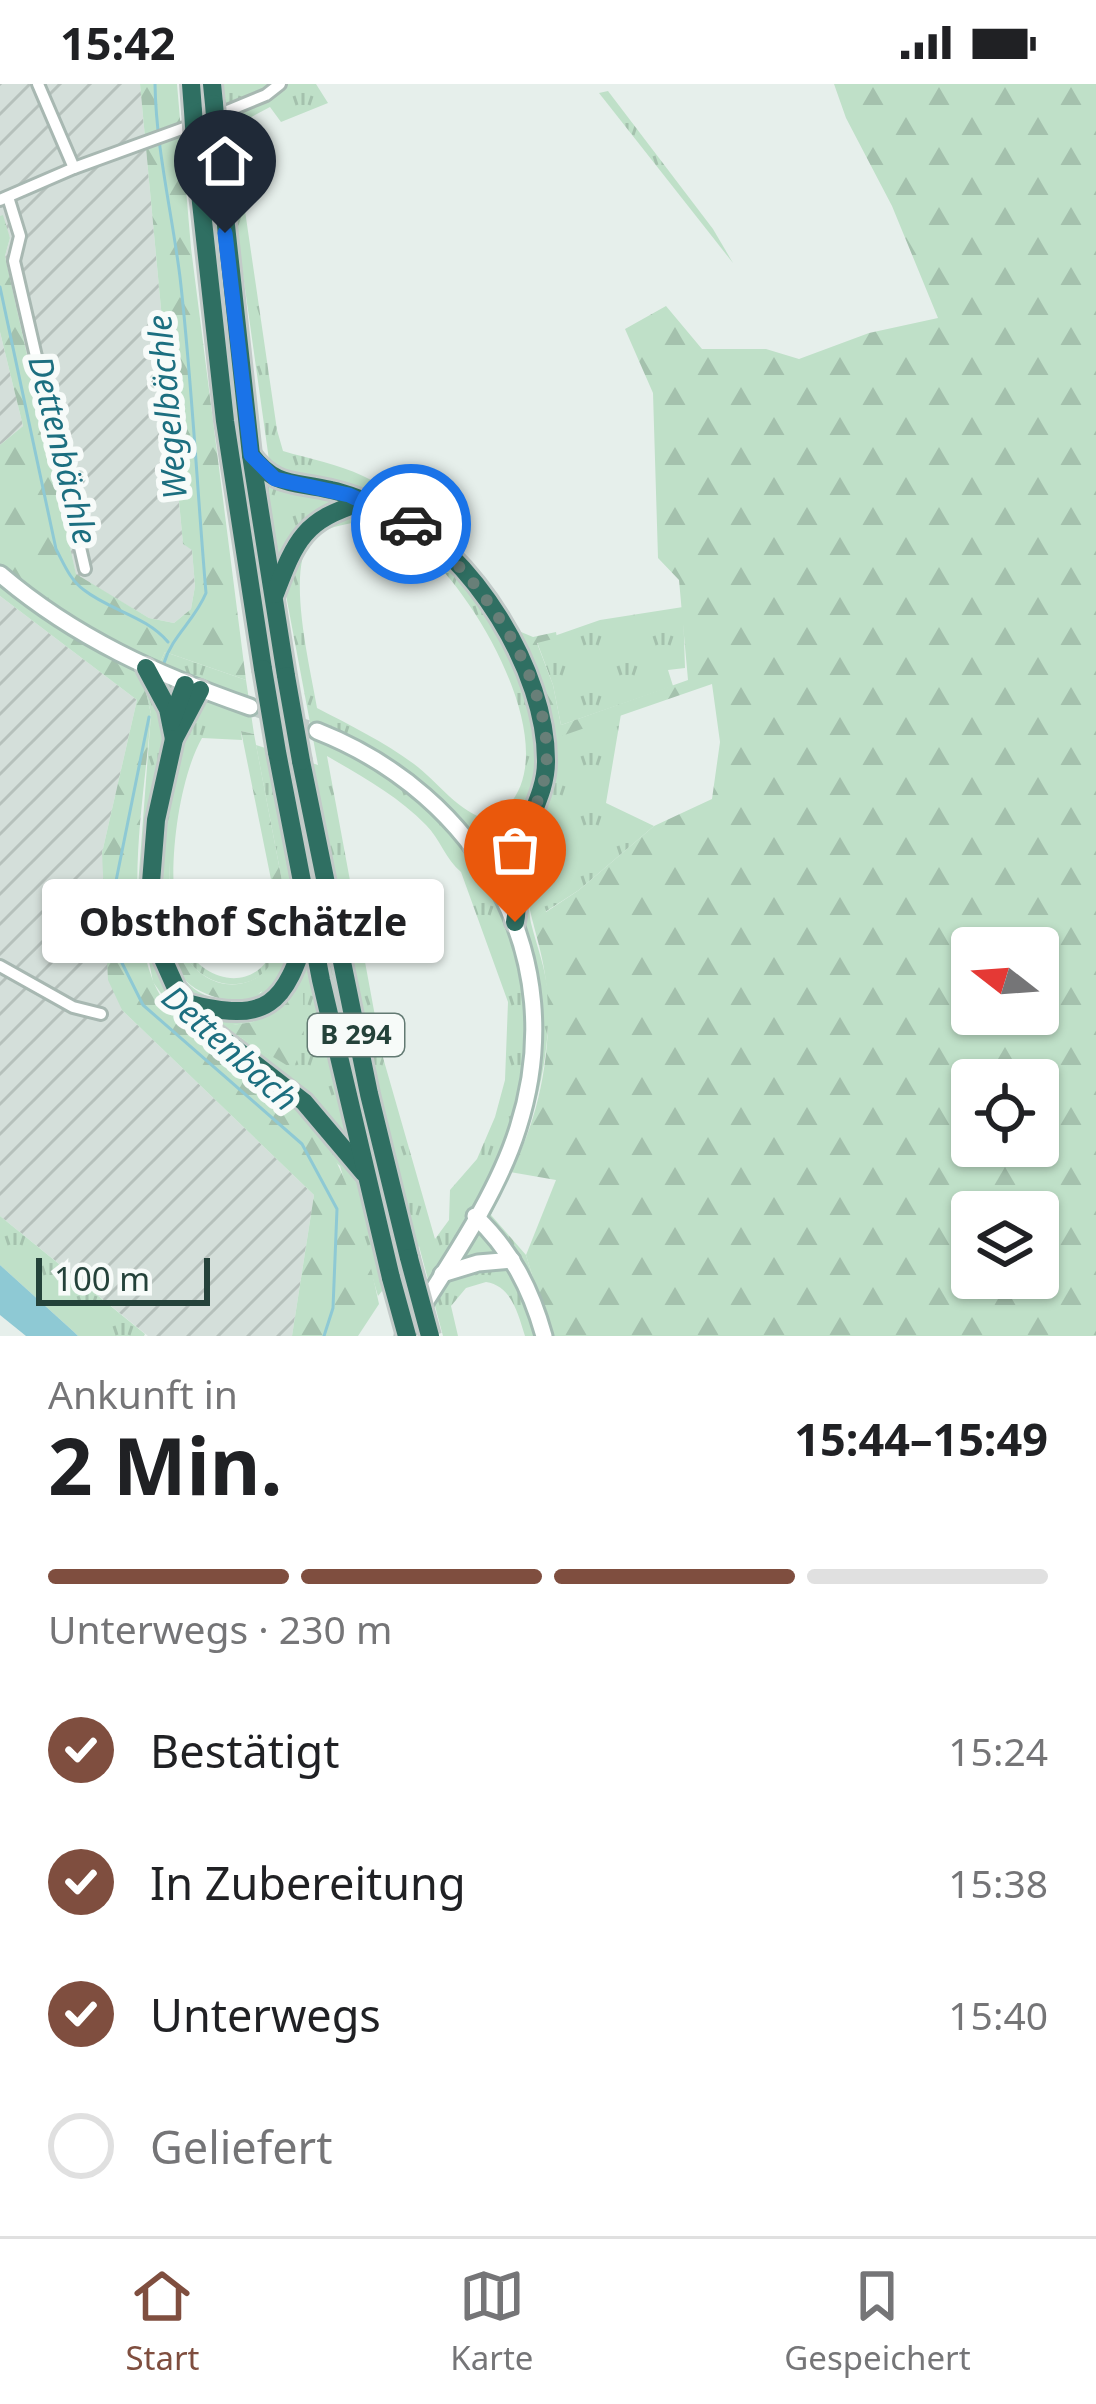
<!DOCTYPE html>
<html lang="de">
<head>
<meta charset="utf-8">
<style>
  body { margin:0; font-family:"Noto Sans",sans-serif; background:#f6f6f6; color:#202124; height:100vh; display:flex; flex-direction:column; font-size:45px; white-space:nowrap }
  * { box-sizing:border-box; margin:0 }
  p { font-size:39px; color:#757577 }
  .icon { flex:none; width:66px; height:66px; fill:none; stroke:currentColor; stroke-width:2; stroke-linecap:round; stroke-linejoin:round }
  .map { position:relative; height:1252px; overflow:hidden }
  .panel { display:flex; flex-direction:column; background:#fff; flex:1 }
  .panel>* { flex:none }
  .needle { width:78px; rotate:287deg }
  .buttons { position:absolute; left:951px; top:843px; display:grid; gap:24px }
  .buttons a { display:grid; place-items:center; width:108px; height:108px; border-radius:12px; background:#fff; box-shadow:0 3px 9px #0004; font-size:60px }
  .scale { position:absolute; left:36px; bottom:30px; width:174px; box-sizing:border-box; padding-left:12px; border:6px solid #24423a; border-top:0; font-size:33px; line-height:42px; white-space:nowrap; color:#24423a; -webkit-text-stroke:9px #f7fbf9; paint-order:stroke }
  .pin { position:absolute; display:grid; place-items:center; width:102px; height:102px; color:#fff; margin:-123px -51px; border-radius:50% 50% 50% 0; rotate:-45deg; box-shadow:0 0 12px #0007 }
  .pin .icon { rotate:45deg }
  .courier { position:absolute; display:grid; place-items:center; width:120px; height:120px; margin:-60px; border:9px solid #1a73e8; border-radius:50%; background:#fff; color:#222; box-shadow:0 3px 15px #0007 }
  .bubble { position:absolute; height:84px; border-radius:12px; background:#fff; box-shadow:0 3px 9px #0004; font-size:39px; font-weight:700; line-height:84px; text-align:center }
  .headline em { font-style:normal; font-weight:700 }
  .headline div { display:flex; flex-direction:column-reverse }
  .headline { display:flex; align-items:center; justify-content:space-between; height:204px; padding:0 48px }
  h1 { font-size:78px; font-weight:700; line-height:90px }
  .bar { display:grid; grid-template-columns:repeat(4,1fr); gap:18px 12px; align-content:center; height:144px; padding:0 48px }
  .bar i { height:15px; border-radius:9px; background:#e0e0e0 }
  .bar .on { background:#7f4e3f }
  .bar p { grid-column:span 4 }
  ol { padding:0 48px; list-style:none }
  li { display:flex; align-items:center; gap:36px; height:132px }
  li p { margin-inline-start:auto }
  li .icon { padding:12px; border-radius:50%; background:#7f4e3f; color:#fff; stroke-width:4 }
  li:last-child { color:#757577 }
  li i { width:66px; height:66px; border:6px solid #e0e0e0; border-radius:50% }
  .status { display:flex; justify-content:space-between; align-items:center; height:84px; padding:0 60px; background:#fff; direction:ltr }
  .status svg { height:33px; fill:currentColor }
  .tab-bar { display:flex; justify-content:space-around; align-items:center; height:168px; border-top:3px solid #e0e0e0; background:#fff; font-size:33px; color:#757577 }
  .tab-bar a { display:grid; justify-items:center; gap:6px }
  .tab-bar .on { color:#7f4e3f }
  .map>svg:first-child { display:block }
</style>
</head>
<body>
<div class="status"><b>15:42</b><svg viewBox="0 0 49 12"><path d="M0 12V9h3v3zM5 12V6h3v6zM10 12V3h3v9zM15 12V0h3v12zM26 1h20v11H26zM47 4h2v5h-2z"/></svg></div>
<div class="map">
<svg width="1096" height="1252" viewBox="0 0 1096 1252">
  <defs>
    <pattern id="industrial-furrows" width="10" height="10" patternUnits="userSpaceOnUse" patternTransform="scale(3)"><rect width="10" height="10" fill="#d4dfda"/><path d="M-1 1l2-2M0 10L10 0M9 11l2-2" fill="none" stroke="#b6c1bc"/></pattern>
    <pattern id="grass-tufts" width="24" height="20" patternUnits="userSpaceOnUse" patternTransform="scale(3)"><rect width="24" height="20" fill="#bfe0c8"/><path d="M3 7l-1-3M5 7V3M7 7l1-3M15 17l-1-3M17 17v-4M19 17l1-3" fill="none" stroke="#a4c1ad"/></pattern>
    <pattern id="forest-firs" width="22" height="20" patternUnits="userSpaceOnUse" patternTransform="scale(3)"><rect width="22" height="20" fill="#bfe0c8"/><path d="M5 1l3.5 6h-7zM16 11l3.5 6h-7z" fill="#a4c1ad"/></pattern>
  </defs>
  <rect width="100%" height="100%" fill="#e6efeb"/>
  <!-- industrial -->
  <g fill="url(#industrial-furrows)">
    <path d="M 0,0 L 140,0 L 183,460 L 192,465 L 195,502 L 191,525 L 174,539 L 149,534 L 76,491 L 5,172 L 10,154 L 0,132 Z"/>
    <path d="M 0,248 L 23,342 L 0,361 Z"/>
    <path d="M 0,512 L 137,616 L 102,769 L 122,926 L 314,1111 L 292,1252 L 148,1252 L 0,1132 Z"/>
  </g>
  <!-- grass -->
  <g fill="url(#grass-tufts)" fill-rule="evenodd">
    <path d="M 222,0 L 316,0 L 328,19 L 281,38 L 270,23 L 240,39 L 247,56 L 236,65 L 277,346 L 283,367 C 310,375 338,380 363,392 C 459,437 538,549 553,654 L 621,630 L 606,719 L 654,742 L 579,806 L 545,828 L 535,795 L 540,738 C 537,766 525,814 531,839 C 537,863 546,885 548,911 C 552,989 525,1063 491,1131 L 526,1171 L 551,1252 L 525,1252 C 518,1230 512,1202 486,1198 L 466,1204 L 451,1222 L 458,1252 L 443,1252 L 419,1162 L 378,1212 L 340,1082 L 175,929 L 153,898 L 137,815 L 151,630 L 146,608 L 165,568 L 246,596 L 254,650 L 241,647 L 242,656 L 202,654 C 176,699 162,813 185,861 C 202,897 251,909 271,870 C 277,859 275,846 279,834 C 294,904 210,926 180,863 C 168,837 170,805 169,778 L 160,777 C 160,824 159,908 223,916 C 234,917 249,911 261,909 L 290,839 L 256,661 L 318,681 L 265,400 L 269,376 L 226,69 ZM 358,438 C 382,442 406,452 425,469 C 479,514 581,689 489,736 C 459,729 438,698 414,680 C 384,658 350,641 317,624 C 311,586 284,481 313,454 C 326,443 342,441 358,438 ZM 327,672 C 361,692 398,712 426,741 C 440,755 446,776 461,788 L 508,918 L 505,996 L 495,1033 L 477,1075 L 450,1106 L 449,1136 L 435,1155 L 382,970 ZM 303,904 L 293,984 L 228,946 L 233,941 L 253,938 Z"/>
    <path d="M 608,7 L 713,145 L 733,179 L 599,9 Z"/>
    <path d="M 683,523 L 685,584 L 668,586 L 673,602 L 561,641 L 553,601 L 537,558 L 600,536 Z"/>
    <path d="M 0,1132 L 145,1250 L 144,1252 L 78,1252 L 74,1248 L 0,1181 Z"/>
  </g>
  <!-- forest -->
  <g fill="url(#forest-firs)" fill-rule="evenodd">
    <path d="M 140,0 L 177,0 L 191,164 L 246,596 L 165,568 L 146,608 L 151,630 C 145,712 123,815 152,894 C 174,956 270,991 313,1041 C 350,1084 367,1165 379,1220 L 358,1252 L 292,1252 L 314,1111 L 122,926 L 108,896 L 102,769 L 137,616 L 0,512 L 0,361 L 23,342 L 0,248 L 0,132 L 3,131 L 10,154 L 5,172 L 76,490 L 149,534 L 174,539 L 191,525 L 195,502 L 192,466 L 183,460 Z"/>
    <path d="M 834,0 L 1096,0 L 1096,1252 L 551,1252 L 526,1171 L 556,1096 L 510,1088 C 539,1037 552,966 547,908 C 542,839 508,809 539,737 L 546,751 L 535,795 L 546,828 L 579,806 L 654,742 L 712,715 L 720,658 L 712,600 L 553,655 L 540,600 L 514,545 L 533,553 L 556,548 L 557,554 L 537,559 L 553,601 L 561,641 L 688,596 L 679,496 L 658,474 L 653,309 L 625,245 L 666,222 L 702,265 L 766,265 L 799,275 L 869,249 L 938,234 L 892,122 L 846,34 ZM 972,864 L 1038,864 L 1038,930 L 972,930 ZM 972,996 L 1038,996 L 1038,1062 L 972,1062 ZM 972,1128 L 1038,1128 L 1038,1194 L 972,1194 Z"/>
    <path d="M 241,647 L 254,650 L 290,839 C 288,879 267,929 218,914 C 202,909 187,902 179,888 C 159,854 160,814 161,776 L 169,777 C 170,805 168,836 180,862 C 206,920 279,911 281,845 Z"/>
    <path d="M 303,903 L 304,960 L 293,985 L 228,946 L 232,941 L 253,938 Z"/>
  </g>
  <!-- water -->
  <path fill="#8ec9d4" d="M 0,1181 L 74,1248 L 78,1252 L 26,1252 L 0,1231 Z"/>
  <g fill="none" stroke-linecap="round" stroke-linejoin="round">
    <!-- stream -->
    <g stroke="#8ec9d4" stroke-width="3">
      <path d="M 155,0 C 156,64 172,129 180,193 C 192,298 197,404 206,509 C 195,536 172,552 164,579"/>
      <path d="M 0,203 L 56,465 C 64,480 70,496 84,506 C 111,527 146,532 168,558"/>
      <path d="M 149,633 L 115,802 L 115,865 L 143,921 L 302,1060 L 337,1125 L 333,1224 L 324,1252"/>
    </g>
    <!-- secondary-tunnel -->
    <path stroke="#bfccc8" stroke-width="15" stroke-dasharray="15 8" stroke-linecap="butt" d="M 250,623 L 317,647"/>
    <!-- street casing -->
    <g stroke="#a8b8b2" stroke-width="16">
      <g id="street">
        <path d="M 38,0 L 74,84"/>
        <path d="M 215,32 L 266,11 L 280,0"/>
        <path d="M 8,113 L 20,152 L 14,177 L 85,485"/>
        <path d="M 0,116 L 74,84 L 198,39"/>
        <path d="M 0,882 L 73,923 L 101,930"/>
      </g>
    </g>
    <!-- secondary casing -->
    <g stroke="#a4bbb3" stroke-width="21">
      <g id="secondary">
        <path d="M 0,490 C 75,554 158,591 250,623"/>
        <path d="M 317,647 C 479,711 573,872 518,1044 C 496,1115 443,1188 404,1252"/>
        <path d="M 475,1132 C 511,1166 531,1205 544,1252"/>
        <path d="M 442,1190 L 478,1179 L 512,1176"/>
      </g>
    </g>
    <!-- highway casing -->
    <g stroke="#c2cac8" stroke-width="24">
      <g id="highway">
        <path d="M 191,0 L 193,27"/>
        <path d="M 212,0 L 214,20"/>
        <path d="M 218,68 L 251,371 L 286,592"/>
        <path d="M 196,73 L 225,337 L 263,585"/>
        <path d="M 251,371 C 276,404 295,397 331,406 C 351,410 373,420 392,429 C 472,467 547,588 546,678 C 546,709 527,735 520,765 C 514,790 520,814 515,838"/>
        <path d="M 275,510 C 296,455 304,436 363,418"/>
        <path d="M 146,584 L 168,625 L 174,655"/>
        <path d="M 200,606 L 174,655 L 156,736 L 150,811 L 160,868 L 176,904 L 198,936 L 304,1018 L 364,1089"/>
        <path d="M 171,638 L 185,601"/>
        <path d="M 277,668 L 321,896 L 391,1194"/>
        <path d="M 301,677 L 369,1010 L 409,1174"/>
        <path d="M 474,763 L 528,736"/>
        <path d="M 487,781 L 521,759"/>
        <path d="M 186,919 C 268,940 285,922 308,844"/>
      </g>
    </g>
    <!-- street -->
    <use href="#street" stroke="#fff" stroke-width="10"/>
    <!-- secondary -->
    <use href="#secondary" stroke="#fff" stroke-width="15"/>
    <!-- highway -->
    <use href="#highway" stroke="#2f6f62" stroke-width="18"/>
    <!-- highway-bridge casing -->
    <g stroke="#c2cac8" stroke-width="24" stroke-linecap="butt">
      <g id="highway-bridge">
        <path d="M 214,20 L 218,68"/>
        <path d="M 193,27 L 196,73"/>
        <path d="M 263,585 L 277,668"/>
        <path d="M 286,592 L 301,677"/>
        <path d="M 409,1174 L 430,1252"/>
        <path d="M 391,1194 L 407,1252"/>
      </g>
    </g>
    <!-- highway-bridge -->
    <use href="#highway-bridge" stroke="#2f6f62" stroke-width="18"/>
  </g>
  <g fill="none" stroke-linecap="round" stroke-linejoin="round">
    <!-- done -->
    <path stroke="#687f78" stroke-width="12" stroke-dasharray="0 21.6" d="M 411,440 C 479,487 555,598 546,685 C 542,719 520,748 516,783 C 514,802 519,819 515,838"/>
    <!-- route -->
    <path stroke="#1a73e8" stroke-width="15" d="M 225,149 L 251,371 L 275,395 L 349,411 L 411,440"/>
  </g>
  <g text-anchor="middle" stroke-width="12" stroke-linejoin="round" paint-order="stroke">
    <!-- shield labels -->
    <rect fill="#f7fbf9" stroke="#637a73" stroke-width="3" x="308" y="930" width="96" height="42" rx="9"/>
    <g font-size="27" font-weight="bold" fill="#24423a">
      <text x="356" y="960">B 294</text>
    </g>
    <!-- water labels -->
    <g font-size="33" font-style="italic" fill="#1c6f80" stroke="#f7fbf9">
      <text transform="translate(167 323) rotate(-95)" y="12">Wegelbächle</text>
      <text transform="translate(63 366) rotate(76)" y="12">Dettenbächle</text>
      <text transform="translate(230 964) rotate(42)" y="12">Dettenbach</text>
    </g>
  </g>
</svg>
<div class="buttons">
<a><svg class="needle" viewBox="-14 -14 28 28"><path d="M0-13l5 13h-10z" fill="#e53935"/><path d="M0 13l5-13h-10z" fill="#757577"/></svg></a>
<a><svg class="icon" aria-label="locate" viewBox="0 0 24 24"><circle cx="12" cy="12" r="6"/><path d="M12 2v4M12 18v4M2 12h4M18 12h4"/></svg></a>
<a><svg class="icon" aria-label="layers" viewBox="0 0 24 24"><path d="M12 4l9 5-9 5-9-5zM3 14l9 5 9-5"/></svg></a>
</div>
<div class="scale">100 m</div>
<div class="pin" style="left:515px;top:838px;background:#ea580c"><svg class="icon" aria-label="bag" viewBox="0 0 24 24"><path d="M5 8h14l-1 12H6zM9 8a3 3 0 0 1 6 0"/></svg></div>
<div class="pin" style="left:225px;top:149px;background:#1f2937"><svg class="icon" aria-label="home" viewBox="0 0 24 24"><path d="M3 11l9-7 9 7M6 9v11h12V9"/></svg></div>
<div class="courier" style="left:411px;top:440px"><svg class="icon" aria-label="car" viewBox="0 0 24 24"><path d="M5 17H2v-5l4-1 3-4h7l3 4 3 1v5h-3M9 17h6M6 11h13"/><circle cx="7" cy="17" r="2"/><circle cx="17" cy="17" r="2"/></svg></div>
<div class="bubble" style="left:42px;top:795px;width:402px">Obsthof Schätzle</div>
</div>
<section class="panel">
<div class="headline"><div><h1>2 Min.</h1><p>Ankunft in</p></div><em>15:44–15:49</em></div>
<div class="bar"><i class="on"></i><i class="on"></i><i class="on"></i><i></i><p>Unterwegs · 230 m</p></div>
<ol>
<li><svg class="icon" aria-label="check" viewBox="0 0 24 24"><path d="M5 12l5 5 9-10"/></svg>Bestätigt<p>15:24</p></li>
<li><svg class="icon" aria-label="check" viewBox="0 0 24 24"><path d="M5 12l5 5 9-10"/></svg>In Zubereitung<p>15:38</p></li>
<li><svg class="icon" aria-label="check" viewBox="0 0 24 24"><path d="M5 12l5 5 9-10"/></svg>Unterwegs<p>15:40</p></li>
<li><i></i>Geliefert</li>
</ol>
</section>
<nav class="tab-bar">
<a class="on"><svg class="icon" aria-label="home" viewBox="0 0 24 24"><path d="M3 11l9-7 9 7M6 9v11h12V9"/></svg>Start</a>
<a><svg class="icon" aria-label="map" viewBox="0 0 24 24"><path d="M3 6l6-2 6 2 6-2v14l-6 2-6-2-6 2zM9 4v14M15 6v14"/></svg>Karte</a>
<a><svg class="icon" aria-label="saved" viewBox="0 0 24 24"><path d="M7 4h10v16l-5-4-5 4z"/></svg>Gespeichert</a>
</nav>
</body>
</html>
